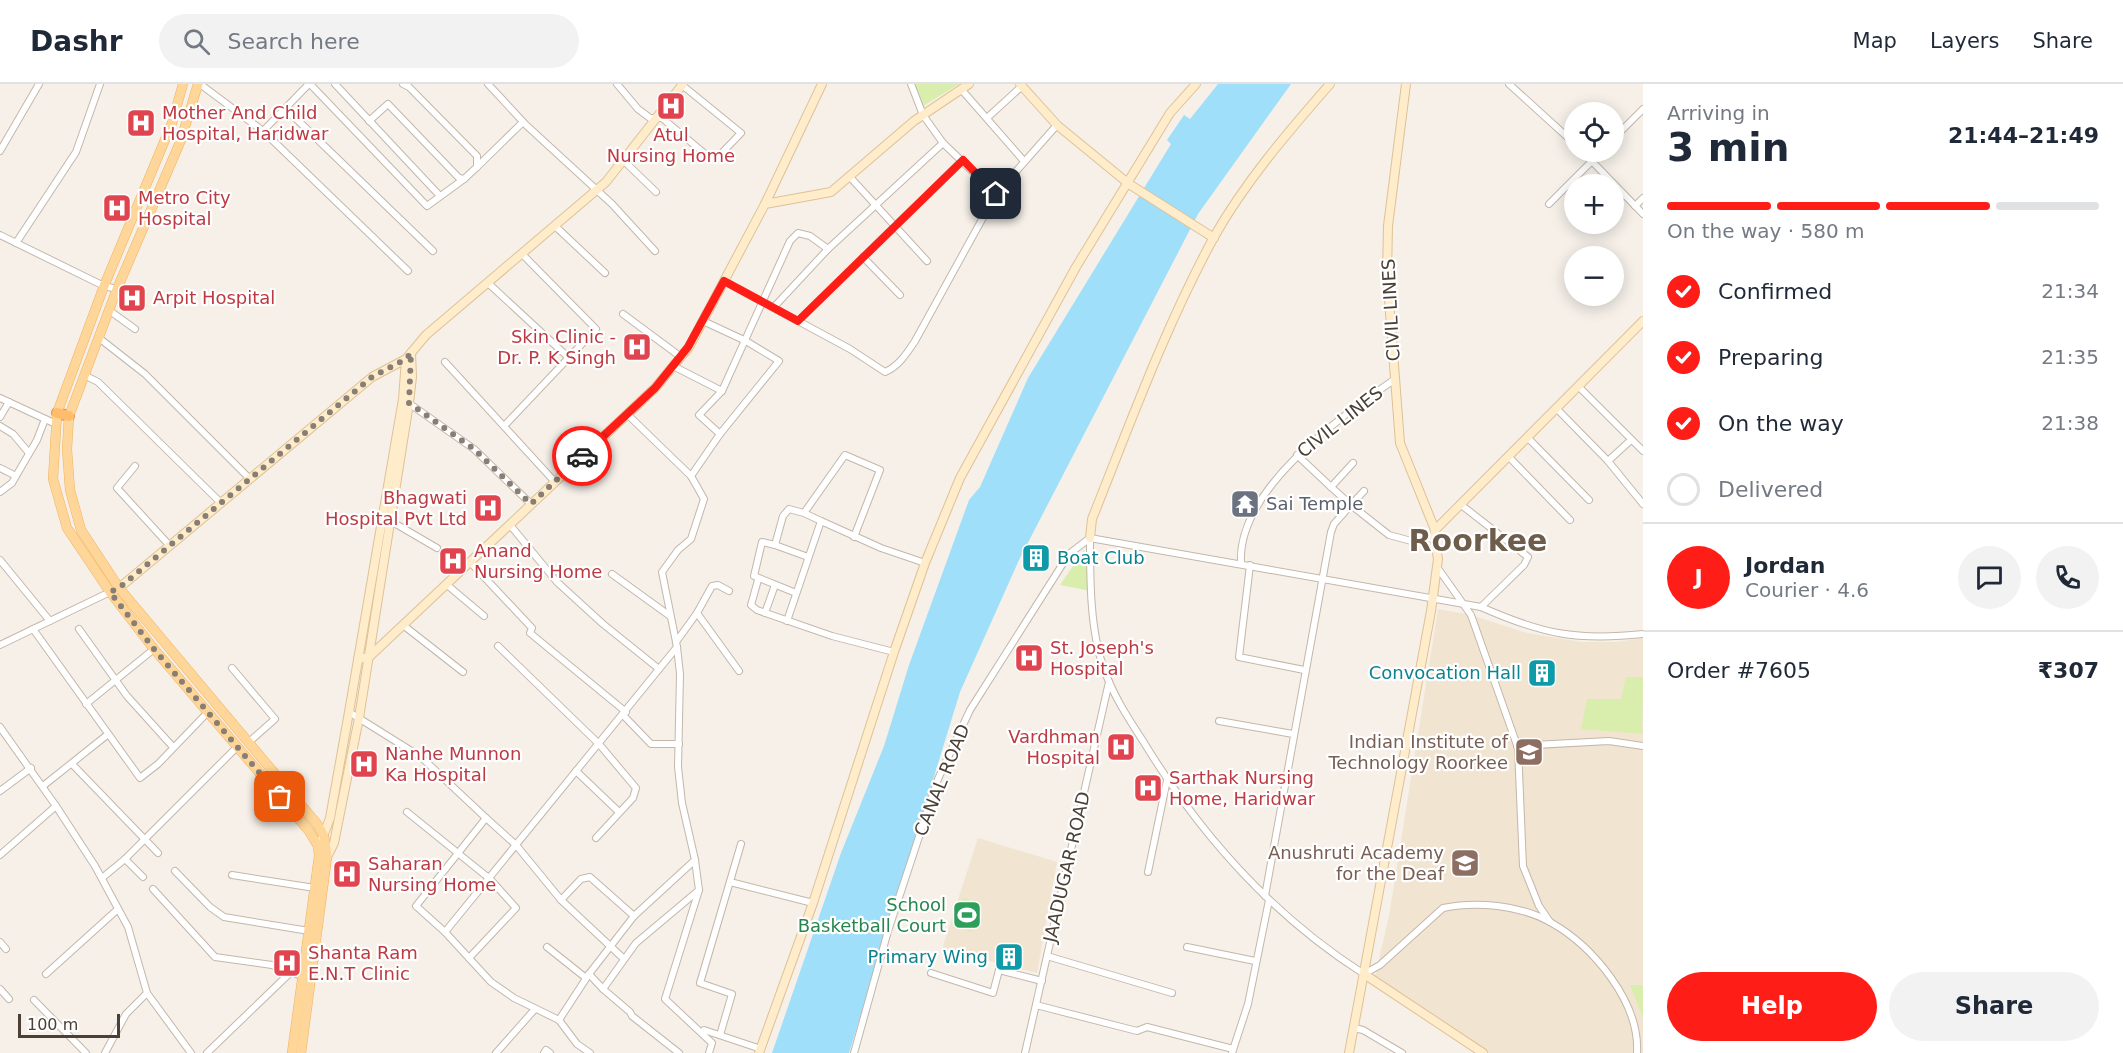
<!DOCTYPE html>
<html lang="en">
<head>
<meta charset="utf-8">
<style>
  body { margin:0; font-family:"DejaVu Sans",sans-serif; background:#f2f2f3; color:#1f2937; height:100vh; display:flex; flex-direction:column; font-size:22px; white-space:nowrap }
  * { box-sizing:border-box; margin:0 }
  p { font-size:20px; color:#747a83 }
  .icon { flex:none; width:33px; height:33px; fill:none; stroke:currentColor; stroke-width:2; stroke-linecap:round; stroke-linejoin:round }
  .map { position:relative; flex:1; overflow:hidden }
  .sheet { display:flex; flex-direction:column; background:#fff; width:480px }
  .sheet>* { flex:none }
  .tools { position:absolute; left:1564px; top:18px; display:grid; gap:12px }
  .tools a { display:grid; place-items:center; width:60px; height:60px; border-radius:50%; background:#fff; box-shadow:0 3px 15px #0003; font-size:30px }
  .scale { position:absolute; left:18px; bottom:15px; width:102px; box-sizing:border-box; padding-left:6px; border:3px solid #4b4036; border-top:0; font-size:16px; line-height:21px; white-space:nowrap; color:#4b4036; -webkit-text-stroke:4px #fff; paint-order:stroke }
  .pin { position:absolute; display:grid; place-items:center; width:51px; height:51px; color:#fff; margin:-26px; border-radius:12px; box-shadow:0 3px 9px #0006 }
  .courier { position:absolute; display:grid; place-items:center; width:60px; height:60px; margin:-30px; border:4px solid #ff1e17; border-radius:50%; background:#fff; color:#222; box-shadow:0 2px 8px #0007 }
  .head em { font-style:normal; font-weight:700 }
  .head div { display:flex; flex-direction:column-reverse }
  .head { display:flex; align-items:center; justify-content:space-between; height:102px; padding:0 24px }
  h1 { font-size:39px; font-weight:700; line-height:45px }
  .bar { display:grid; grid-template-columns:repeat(4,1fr); gap:9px 6px; align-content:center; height:72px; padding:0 24px }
  .bar i { height:8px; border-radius:4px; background:#e0e1e3 }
  .bar .current { background:#ff1e17 }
  .bar p { grid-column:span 4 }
  .line { display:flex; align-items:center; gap:15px; padding:0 24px; border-top:2px solid #e0e1e3 }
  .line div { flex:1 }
  .round { display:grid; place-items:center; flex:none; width:63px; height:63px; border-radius:32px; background:#f2f2f3 }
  ol { padding:0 24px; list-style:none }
  li { display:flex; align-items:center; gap:18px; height:66px }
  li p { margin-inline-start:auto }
  li .icon { padding:6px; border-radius:50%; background:#ff1e17; color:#fff; stroke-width:4 }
  li:last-child { color:#747a83 }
  li i { width:33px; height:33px; border:3px solid #e0e1e3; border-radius:50% }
  .primary-button { display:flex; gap:12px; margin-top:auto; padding:12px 24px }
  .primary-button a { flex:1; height:69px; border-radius:36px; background:#ff1e17; color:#fff; font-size:24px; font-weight:700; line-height:69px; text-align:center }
  .primary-button a+a { background:#f2f2f3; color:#1f2937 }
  header { display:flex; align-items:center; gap:36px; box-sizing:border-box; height:84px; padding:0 30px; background:#fff; border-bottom:2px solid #e0e1e3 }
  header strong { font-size:28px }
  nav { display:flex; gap:33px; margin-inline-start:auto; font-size:21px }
  .search { width:420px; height:54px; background:#f2f2f3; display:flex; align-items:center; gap:15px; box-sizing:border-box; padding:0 21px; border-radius:33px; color:#747a83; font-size:22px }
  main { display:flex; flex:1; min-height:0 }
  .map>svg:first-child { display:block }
</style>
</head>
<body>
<header>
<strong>Dashr</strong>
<div class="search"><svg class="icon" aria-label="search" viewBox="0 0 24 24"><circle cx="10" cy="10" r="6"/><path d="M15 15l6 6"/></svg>Search here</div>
<nav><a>Map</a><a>Layers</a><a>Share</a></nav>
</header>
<main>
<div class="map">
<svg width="1643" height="969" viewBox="0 0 1643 969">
  <rect width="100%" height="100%" fill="#f6f0e9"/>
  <!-- education -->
  <g fill="#f1e4d1">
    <path d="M 1438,525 L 1471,531 L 1527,549 L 1581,558 L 1616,558 L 1643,554 L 1643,969 L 1484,969 L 1373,901 L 1389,832 Z"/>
    <path d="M 978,754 L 1057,778 L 1037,889 L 942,865 Z"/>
  </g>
  <!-- green -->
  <g fill="#d9eead">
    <path d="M 912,0 L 959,0 L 920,24 Z"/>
    <path d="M 1084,466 L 1091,507 L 1060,501 Z"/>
    <path d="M 1626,593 L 1643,593 L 1642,650 L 1581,645 L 1587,615 L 1621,615 Z"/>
    <path d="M 963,814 L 981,820 L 972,848 L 953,842 Z"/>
    <path d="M 1630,901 L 1643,901 L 1643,934 Z"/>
  </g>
  <!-- water -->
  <path fill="#9fdff9" d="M 1218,0 L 1291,0 L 1198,130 L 1019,476 L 960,608 L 849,969 L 772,969 L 841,769 L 884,662 L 909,581 L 969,416 L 980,403 L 1028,294 L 1171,60 L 1167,56 L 1184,31 L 1190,35 Z"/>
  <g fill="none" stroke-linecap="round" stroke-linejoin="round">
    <!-- street casing -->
    <g stroke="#c3b7aa" stroke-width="8">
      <g id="street">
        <path d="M 200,0 L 263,47 L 408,187"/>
        <path d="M 310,0 L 427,122 L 464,95"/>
        <path d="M 335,0 L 440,112"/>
        <path d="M 488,0 L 526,41 L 612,120 L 655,167"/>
        <path d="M 617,0 L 638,25 L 650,34 L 662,34 L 710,74 L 717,74 L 741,49 L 682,1"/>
        <path d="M 911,0 L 923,31 L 943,59 L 996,110"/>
        <path d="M 1509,0 L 1575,60"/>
        <path d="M 961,5 L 1023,76"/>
        <path d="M 285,24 L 433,167"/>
        <path d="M 987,34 L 1022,2"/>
        <path d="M 369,37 L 388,20 L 459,94 L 464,95 L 477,83 L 477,72 L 409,3 L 403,0"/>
        <path d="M 263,47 L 309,0"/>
        <path d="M 1614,54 L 1643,25"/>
        <path d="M 0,67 L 39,0"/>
        <path d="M 1583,68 L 1643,130"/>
        <path d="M 623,76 L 656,108"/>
        <path d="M 477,83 L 523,38"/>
        <path d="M 849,92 L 927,177"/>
        <path d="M 1549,120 L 1601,68"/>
        <path d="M 1635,122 L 1643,114"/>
        <path d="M 555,142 L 605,189"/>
        <path d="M 0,151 L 104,202 L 117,205"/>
        <path d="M 16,159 L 76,68 L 100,0"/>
        <path d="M 863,173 L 900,211"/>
        <path d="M 724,197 L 850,265 L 885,288 C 899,282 907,269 915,257 L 996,110 L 1057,41"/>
        <path d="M 488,199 L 568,273"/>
        <path d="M 774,223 L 828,165 L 943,59"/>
        <path d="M 110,227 L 135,245"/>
        <path d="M 623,230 L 681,273"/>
        <path d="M 703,237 L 746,257 L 779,277 L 720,350"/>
        <path d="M 798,237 L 963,76"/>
        <path d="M 99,254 L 145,290 L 250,395"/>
        <path d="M 445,278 L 555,398"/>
        <path d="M 84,291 L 98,298 L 221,419"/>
        <path d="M 1578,302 L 1643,367"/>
        <path d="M 722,307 L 790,157 L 798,149 L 810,152 L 828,165"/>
        <path d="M 0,314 L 56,340"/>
        <path d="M 407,318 L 474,365 L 531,420"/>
        <path d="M 1556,324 L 1608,377 L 1643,420"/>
        <path d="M 627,330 L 691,392"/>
        <path d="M 0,333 L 9,318"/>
        <path d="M 505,341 L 596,245 L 522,170"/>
        <path d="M 0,342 L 13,350 L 29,369"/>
        <path d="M 1527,353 L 1589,416"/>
        <path d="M 1297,371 L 1331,403 L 1353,379"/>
        <path d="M 1508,372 L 1570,436"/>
        <path d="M 1608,377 L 1631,356"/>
        <path d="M 135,382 L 117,404 L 170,462"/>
        <path d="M 0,384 L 16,392 L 37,356 L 45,335"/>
        <path d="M 1331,403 L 1351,421 L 1364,407"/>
        <path d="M 0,408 L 12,399 L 16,392"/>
        <path d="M 1460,420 L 1528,473 L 1524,481 L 1481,523"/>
        <path d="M 804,429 L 789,425 L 783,432 L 775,461 L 808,473"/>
        <path d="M 389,436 L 437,464"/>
        <path d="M 821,437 L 804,429 L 845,371 L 880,386 L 854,453"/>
        <path d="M 510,441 L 557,498 L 603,540 L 659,585"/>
        <path d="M 1090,454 C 1090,495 1090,547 1104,585 C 1113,611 1128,634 1143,657 C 1199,749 1273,832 1364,890 L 1380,881 L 1443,824 C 1476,817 1520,821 1550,838 C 1593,862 1640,918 1637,969"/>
        <path d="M 1090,454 L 1481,523 C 1542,550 1576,557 1643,550"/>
        <path d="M 775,461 L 762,458 L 754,492 L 796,509"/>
        <path d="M 0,476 L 50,537"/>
        <path d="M 470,478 L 532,544 L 530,549 L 626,628"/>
        <path d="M 1241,479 C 1237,405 1341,333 1395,295"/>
        <path d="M 1250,481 L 1239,573 L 1304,586"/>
        <path d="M 1437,483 L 1471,531 L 1518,664 L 1523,782 L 1539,822 L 1550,838"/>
        <path d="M 612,490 L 670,532"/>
        <path d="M 758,496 L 751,521 L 757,526 L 832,552 L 894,568"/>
        <path d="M 446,500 L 484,532"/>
        <path d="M 697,529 L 712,502 L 718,501 L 729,507"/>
        <path d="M 765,529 L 775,501"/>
        <path d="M 787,537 L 821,437 L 881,464 L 925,479"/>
        <path d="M 403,541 L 463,588"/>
        <path d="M 33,545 L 140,694 L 158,680 L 208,628"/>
        <path d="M 79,545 L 127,612 L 173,663"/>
        <path d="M 676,558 L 697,529 L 739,587"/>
        <path d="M 0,561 L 110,508"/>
        <path d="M 498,562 L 599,660 L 636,704 L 633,714 L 596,754"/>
        <path d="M 232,584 L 275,635 L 249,658"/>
        <path d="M 86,620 L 154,565"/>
        <path d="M 349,628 L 421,673 L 486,734 L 416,822 L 445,848 L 677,563"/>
        <path d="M 623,631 L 651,660 L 679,660"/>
        <path d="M 1219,637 L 1293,650"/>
        <path d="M 0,643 L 56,722 L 0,771"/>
        <path d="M 1517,662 L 1609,657 L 1643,662"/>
        <path d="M 72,680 L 158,769"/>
        <path d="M 576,687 L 619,728"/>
        <path d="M 43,702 L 107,651"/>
        <path d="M 0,707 L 31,684"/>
        <path d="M 56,722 L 95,782 L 128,843 L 147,909 L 126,930 L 105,969"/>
        <path d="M 407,728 L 490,795 L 516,824 L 469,874"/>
        <path d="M 486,734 L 516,761 L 561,816 L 624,875"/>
        <path d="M 125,775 L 143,793"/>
        <path d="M 695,776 L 699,806 L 665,915 L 712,959 L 709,969"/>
        <path d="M 175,787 L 210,823 L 224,833 L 309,847"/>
        <path d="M 1148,788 L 1167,696"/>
        <path d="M 232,791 L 315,804"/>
        <path d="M 102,794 L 125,775 L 237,663"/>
        <path d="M 730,798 L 813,819"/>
        <path d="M 153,805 L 215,873 L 272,881 L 302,892"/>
        <path d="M 1265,812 L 1331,448 L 1334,440 L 1351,421 L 1389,451 L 1415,458 L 1434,453"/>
        <path d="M 561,816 L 581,795 L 590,793 L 634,832"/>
        <path d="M 445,848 L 491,898 L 514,914 L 559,936 L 577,960 L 590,969"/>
        <path d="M 0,858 L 6,865"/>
        <path d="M 547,863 L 586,894 L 589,890 L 603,905"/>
        <path d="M 1187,863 L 1255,877"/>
        <path d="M 1047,872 L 1172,909"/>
        <path d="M 931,889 L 993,909 L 999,886 L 1042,897"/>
        <path d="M 46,890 L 118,825"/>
        <path d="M 0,905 L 9,915"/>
        <path d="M 147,909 L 191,969"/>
        <path d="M 34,916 L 86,969"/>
        <path d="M 1036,921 L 1137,947 L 1147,943 L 1233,965"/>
        <path d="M 559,936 L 589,890 L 634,832 L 695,776 L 682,719 L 678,683 L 680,590 L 677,563 L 662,488 L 678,466 L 691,455 L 704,415 L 691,392 L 720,350 L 699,331 L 722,307 L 673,282"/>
        <path d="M 1354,944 L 1363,946 L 1402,969"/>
        <path d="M 704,946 L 761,965"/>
        <path d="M 720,951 L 732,910 L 700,899 L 741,760"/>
        <path d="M 207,969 L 291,888"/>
        <path d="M 496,969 L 535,925"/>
        <path d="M 544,969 L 546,966 L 550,969"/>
        <path d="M 679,969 L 632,932 L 630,928 L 603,905 L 636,859 L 699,806"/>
        <path d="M 854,969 L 888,847 L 938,695 L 970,626 L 1069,470 L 1090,454"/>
        <path d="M 1025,969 L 1109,598"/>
        <path d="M 1232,969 L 1248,920 L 1269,816"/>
      </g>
    </g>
    <!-- secondary casing -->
    <g stroke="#dec296" stroke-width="10">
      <g id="secondary">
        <path d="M 1020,0 L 1057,41 L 1129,100 L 1214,154"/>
        <path d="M 1406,0 L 1388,142 L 1387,190 L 1400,359 L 1435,446"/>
        <path d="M 765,120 L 822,0"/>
        <path d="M 1090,454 L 1092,435 C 1130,340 1165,243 1214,153 C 1245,98 1288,48 1330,0"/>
        <path d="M 113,507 L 119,504 L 372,293 L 406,275 L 426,251 L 606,98 L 683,0"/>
        <path d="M 358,575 L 369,573 L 655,304 L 689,263 L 765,120 L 831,108 L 914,37 L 969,0"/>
        <path d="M 322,755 L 330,734 L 349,628 L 403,315 L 406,275"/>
        <path d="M 327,773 L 334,759 L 359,634 L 409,319 L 412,293 L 411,269"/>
        <path d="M 1364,890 L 1483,969"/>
        <path d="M 759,969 L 813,819 L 894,568 L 925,479 L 960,394 L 1076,183 L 1170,29 L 1196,0"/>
        <path d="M 1349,969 L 1431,527 L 1438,475 L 1434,453 L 1435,446 L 1643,237"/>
      </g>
    </g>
    <!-- primary casing -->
    <g stroke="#f1b25b" stroke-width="10">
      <g id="primary">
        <path d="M 183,0 L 172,39 L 104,202 L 57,329 L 53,395 L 67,444 L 110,508 L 154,565 L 309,747 L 318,762 L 319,772 L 292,969"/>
        <path d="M 198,0 L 181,56 L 117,205 L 69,332 L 67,365 L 70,406 L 81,446 L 119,504 L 317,740 L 324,752 L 327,773 L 301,969"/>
      </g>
    </g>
    <!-- highway casing -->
    <g stroke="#ef8f2a" stroke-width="12">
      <path id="highway" d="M 57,329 L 69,332"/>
    </g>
    <!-- street -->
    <use href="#street" stroke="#fff" stroke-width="6"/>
    <!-- secondary -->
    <use href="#secondary" stroke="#ffecca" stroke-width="8"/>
    <!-- primary -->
    <use href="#primary" stroke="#ffd699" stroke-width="9"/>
    <!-- highway -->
    <use href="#highway" stroke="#ffbc6b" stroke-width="10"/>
  </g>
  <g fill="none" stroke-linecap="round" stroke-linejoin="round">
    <!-- done -->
    <path stroke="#877e75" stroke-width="6" stroke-dasharray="0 10.8" d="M 280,713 L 154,565 L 110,508 L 119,504 L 372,293 L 406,275 L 411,269 L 409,319 L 474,365 L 531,420 L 582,372"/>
    <!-- route -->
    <path stroke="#ff1e17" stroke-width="8" d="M 582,372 L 655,304 L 688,263 L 724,197 L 798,237 L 963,76 L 996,110"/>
  </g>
  <!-- icons -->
  <defs>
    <g id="hospital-square" transform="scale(1.5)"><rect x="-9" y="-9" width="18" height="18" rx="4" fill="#e0444e" stroke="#fff"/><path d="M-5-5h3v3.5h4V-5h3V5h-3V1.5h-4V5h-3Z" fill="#fff"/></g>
    <g id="temple-square" transform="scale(1.5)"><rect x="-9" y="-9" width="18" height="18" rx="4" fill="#6b7280" stroke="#fff"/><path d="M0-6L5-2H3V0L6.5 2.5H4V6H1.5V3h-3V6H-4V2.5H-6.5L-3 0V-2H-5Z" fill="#fff"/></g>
    <g id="building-square" transform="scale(1.5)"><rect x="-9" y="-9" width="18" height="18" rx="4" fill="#0f9aa8" stroke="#fff"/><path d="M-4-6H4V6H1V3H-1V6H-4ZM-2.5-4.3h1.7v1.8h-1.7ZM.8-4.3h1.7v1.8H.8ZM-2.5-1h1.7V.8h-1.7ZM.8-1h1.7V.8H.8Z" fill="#fff"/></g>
    <g id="university-square" transform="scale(1.5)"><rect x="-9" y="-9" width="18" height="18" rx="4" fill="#8d6e63" stroke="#fff"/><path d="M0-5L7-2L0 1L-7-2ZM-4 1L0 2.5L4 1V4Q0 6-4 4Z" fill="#fff"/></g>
    <g id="stadium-square" transform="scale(1.5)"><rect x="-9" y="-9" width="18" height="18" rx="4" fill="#2e9e5b" stroke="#fff"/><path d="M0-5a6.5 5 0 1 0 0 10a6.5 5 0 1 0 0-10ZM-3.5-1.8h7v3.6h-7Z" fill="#fff"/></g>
  </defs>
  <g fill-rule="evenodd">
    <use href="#hospital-square" x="671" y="22"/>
    <use href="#hospital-square" x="141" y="39"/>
    <use href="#hospital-square" x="117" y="124"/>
    <use href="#hospital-square" x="132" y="214"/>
    <use href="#hospital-square" x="637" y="263"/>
    <use href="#temple-square" x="1245" y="420"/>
    <use href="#hospital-square" x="488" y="424"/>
    <use href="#building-square" x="1036" y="474"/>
    <use href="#hospital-square" x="453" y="477"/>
    <use href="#hospital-square" x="1029" y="574"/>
    <use href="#building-square" x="1542" y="589"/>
    <use href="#hospital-square" x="1121" y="663"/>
    <use href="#university-square" x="1529" y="668"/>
    <use href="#hospital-square" x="364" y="680"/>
    <use href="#hospital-square" x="1148" y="704"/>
    <use href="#university-square" x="1465" y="779"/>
    <use href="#hospital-square" x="347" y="790"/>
    <use href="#stadium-square" x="967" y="831"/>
    <use href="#building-square" x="1009" y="873"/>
    <use href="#hospital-square" x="287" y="879"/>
  </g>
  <g text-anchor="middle" stroke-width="4.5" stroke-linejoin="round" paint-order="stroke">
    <!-- health labels -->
    <g font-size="18" fill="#be3a42" stroke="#fff" text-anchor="start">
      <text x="162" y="35">Mother And Child<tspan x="162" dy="21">Hospital, Haridwar</tspan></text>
      <text x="671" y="57" text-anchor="middle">Atul<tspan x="671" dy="21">Nursing Home</tspan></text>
      <text x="138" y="120">Metro City<tspan x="138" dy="21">Hospital</tspan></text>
      <text x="153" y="220">Arpit Hospital</text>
      <text x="616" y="259" text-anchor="end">Skin Clinic -<tspan x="616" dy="21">Dr. P. K Singh</tspan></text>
      <text x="467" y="420" text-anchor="end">Bhagwati<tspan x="467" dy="21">Hospital Pvt Ltd</tspan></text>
      <text x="474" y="473">Anand<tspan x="474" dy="21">Nursing Home</tspan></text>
      <text x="1050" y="570">St. Joseph's<tspan x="1050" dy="21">Hospital</tspan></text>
      <text x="1100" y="659" text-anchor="end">Vardhman<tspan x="1100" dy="21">Hospital</tspan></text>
      <text x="385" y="676">Nanhe Munnon<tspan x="385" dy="21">Ka Hospital</tspan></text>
      <text x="1169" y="700">Sarthak Nursing<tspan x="1169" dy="21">Home, Haridwar</tspan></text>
      <text x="368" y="786">Saharan<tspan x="368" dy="21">Nursing Home</tspan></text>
      <text x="308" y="875">Shanta Ram<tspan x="308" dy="21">E.N.T Clinic</tspan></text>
    </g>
    <!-- street labels -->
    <g font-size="18" fill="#4b4036" stroke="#fff">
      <text transform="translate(1391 226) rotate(-93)" y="6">CIVIL LINES</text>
      <text transform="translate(1340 338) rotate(-38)" y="6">CIVIL LINES</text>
      <text transform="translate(942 696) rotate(-68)" y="6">CANAL ROAD</text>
      <text transform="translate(1067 783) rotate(-77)" y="6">JAADUGAR ROAD</text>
    </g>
    <!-- worship labels -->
    <g font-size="18" fill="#5b616d" stroke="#fff" text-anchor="start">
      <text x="1266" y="426">Sai Temple</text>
    </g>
    <!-- culture labels -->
    <g font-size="18" fill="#0d838f" stroke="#fff" text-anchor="end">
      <text x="1057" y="480" text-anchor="start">Boat Club</text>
      <text x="1521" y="595">Convocation Hall</text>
      <text x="988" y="879">Primary Wing</text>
    </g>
    <!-- education labels -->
    <g font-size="18" fill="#785e54" stroke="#fff" text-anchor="end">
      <text x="1508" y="664">Indian Institute of<tspan x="1508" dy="21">Technology Roorkee</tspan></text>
      <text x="1444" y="775">Anushruti Academy<tspan x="1444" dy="21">for the Deaf</tspan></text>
    </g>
    <!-- leisure labels -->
    <g font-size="18" fill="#27864d" stroke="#fff" text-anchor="end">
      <text x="946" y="827">School<tspan x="946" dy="21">Basketball Court</tspan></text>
    </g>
    <!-- town labels -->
    <g font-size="30" font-weight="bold" fill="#6f5d4c" stroke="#fff">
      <text x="1478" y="467">Roorkee</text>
    </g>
  </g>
</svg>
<div class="tools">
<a><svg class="icon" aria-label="locate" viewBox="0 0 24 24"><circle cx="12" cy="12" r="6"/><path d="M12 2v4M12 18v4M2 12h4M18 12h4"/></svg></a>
<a>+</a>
<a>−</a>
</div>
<div class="scale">100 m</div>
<div class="pin" style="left:280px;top:713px;background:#ea580c"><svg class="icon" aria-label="bag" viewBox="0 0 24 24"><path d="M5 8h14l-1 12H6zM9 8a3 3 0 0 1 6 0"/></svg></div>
<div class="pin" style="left:996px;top:110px;background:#1f2937"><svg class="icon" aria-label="home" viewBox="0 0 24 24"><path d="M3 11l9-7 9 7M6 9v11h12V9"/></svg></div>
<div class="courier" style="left:582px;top:372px"><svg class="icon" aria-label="car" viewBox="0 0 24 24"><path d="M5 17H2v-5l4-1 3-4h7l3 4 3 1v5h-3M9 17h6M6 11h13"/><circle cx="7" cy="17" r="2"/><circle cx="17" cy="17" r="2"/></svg></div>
</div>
<section class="sheet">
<div class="head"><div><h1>3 min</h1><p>Arriving in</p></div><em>21:44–21:49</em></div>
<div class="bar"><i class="current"></i><i class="current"></i><i class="current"></i><i></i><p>On the way · 580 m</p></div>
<ol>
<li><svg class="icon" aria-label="check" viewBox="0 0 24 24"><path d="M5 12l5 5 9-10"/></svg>Confirmed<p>21:34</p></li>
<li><svg class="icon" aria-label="check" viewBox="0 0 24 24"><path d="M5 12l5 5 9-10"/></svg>Preparing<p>21:35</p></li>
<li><svg class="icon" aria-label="check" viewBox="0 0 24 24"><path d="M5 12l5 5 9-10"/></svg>On the way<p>21:38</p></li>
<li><i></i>Delivered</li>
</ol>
<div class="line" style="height:108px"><b class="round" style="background:#ff1e17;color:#fff">J</b><div><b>Jordan</b><p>Courier · 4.6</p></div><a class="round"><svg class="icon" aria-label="chat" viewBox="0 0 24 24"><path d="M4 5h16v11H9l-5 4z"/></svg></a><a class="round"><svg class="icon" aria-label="phone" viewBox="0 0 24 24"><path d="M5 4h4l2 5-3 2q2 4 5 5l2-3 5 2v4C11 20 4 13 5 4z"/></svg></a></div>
<div class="line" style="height:78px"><div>Order #7605</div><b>₹307</b></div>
<div class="primary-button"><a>Help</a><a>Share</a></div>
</section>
</main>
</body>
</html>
